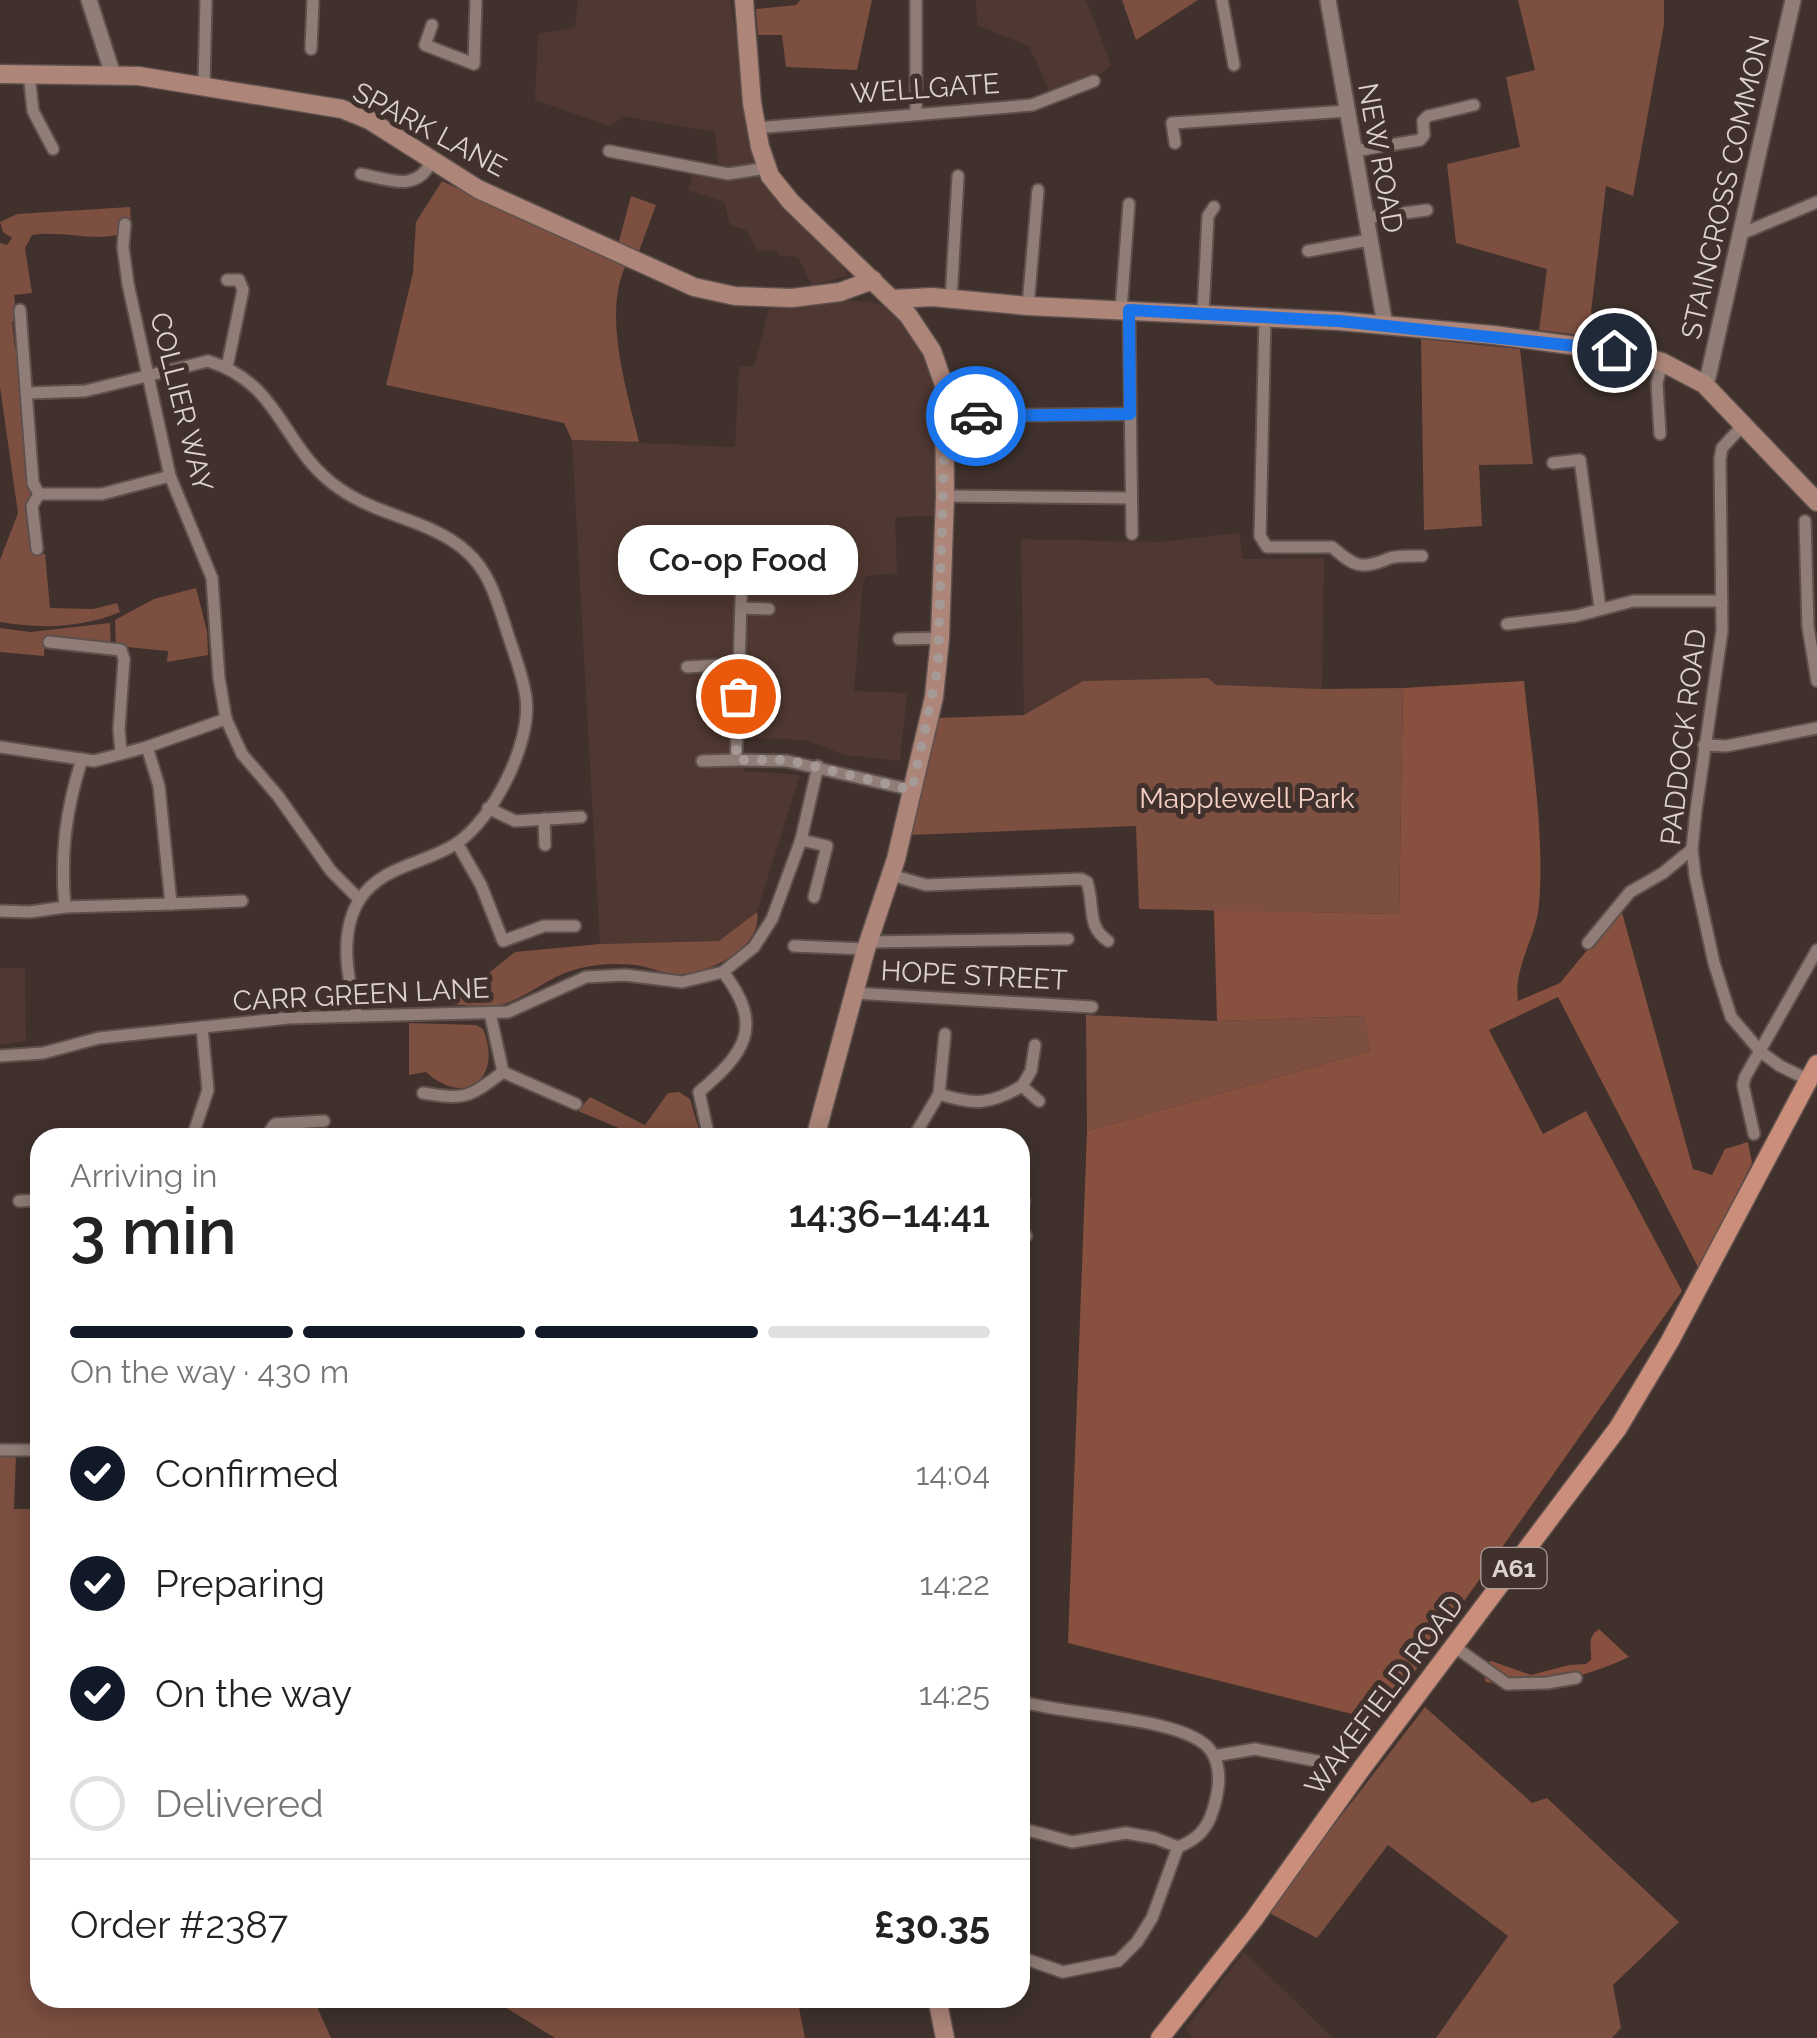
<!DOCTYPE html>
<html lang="en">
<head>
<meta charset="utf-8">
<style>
  body { margin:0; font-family:Raleway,sans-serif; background:#f2f2f2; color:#222; height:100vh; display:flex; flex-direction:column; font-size:38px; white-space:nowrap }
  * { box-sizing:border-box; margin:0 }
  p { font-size:32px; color:#767676 }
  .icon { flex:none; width:55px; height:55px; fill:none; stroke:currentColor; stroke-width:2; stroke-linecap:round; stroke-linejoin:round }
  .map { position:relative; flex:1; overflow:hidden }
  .drawer { position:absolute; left:30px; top:1128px; width:1000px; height:880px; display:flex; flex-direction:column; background:#fff; border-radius:30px; box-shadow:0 5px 25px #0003 }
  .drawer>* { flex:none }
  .pin { position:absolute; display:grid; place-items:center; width:85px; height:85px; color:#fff; margin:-42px; border:5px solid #fff; border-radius:50%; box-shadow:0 2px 10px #0007 }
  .courier { position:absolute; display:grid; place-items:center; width:100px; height:100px; margin:-50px; border:8px solid #1a73e8; border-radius:50%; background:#fff; color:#222; box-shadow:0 2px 12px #0007 }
  .bubble { position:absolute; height:70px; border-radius:30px; background:#fff; box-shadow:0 5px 25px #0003; font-size:32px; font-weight:600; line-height:70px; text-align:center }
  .head em { font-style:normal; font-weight:600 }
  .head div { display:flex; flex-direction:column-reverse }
  .head { display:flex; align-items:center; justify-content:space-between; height:170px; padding:0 40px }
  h1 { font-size:65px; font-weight:600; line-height:75px }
  .bar { display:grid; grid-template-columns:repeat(4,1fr); gap:15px 10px; align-content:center; height:120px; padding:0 40px }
  .bar i { height:12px; border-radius:8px; background:#e0e0e0 }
  .bar .active { background:#111827 }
  .bar p { grid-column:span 4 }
  .line { display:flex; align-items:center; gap:25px; padding:0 40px; border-top:2px solid #e0e0e0 }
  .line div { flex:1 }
  ol { padding:0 40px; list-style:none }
  li { display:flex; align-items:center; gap:30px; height:110px }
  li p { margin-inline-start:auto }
  li .icon { padding:10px; border-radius:50%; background:#111827; color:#fff; stroke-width:4 }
  li:last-child { color:#767676 }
  li i { width:55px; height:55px; border:5px solid #e0e0e0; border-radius:50% }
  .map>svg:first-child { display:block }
</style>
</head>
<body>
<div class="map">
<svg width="1817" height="2038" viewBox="0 0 1817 2038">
  <rect width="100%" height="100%" fill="#40312c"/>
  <!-- built -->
  <g fill="#4f3831">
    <path d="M 578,0 L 730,0 L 760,169 L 776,201 L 843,266 L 847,276 L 812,285 L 798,257 L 780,256 L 776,250 L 757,251 L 746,230 L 730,225 L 724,202 L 688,190 L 693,171 L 719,172 L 715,132 L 623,116 L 610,126 L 535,100 L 538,34 L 575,28 Z"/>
    <path d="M 976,0 L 1086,0 L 1111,65 L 1102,73 L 1049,90 L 1029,46 L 977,25 Z"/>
    <path d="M 839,300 L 871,302 L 893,309 L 924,356 L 936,388 L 935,516 L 895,517 L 897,573 L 866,576 L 863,583 L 854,691 L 907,693 L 900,761 L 845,755 L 805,740 L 744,738 L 743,771 L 800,775 L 757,912 L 719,941 L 600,944 L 572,440 L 735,447 L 739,367 L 754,366 L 769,309 Z"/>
    <path d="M 1239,533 L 1243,559 L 1324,558 L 1322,689 L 1083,681 L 1024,715 L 1021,539 L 1159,542 Z"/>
    <path d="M 0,968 L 25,968 L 26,1041 L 0,1045 Z"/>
    <path d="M 1244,1952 L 1258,1965 L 1333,2038 L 1193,2038 L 1185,2029 Z"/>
  </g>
  <!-- green -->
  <g fill="#7c4f41">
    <path d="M 800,0 L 872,0 L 857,70 L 786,67 L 782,35 L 758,35 L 756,9 L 796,5 Z"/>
    <path d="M 1122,0 L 1198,0 L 1136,40 Z"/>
    <path d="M 1518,0 L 1664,0 L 1664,25 L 1633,196 L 1606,186 L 1591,312 L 1596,337 L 1539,330 L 1547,269 L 1456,243 L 1447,164 L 1520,147 L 1506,77 L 1535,70 Z"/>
    <path d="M 442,181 L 625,267 C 603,316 627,391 639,442 L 572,440 L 564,423 L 386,385 L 413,273 L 416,222 Z"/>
    <path d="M 631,196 L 656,205 L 638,254 L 618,245 Z"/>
    <path d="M 130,207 L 131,222 L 121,225 L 117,235 C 89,241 62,230 32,235 L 25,248 L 32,293 L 14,295 L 17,318 L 12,322 L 15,348 L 20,353 L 32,490 L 28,506 L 34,554 L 45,554 L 50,608 L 93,609 L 117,603 L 120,612 C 82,628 40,629 0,622 L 0,560 L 18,513 L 0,387 L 0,243 L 7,245 L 12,238 L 3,232 L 0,222 L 17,214 Z"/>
    <path d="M 1421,339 L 1520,349 L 1533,464 L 1479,465 L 1482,526 L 1424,530 Z"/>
    <path d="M 196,588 L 207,631 L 208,655 L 167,662 L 168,651 L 116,646 L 115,620 L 154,599 Z"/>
    <path d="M 110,623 L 111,648 L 45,642 L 44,656 L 0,652 L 0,628 L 30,632 Z"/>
    <path d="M 1208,678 L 1216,685 L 1322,689 L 1403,688 L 1399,914 L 1139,909 L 1136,826 L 910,835 L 935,718 L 1024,715 L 1083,681 Z"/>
    <path d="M 757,912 C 763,947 711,973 681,974 C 666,975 650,967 636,965 C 616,963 593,964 574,970 C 547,977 525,1000 497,1006 C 483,1008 465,1005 450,1004 L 515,952 L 600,944 L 719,941 Z"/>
    <path d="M 1086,1015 L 1217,1021 L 1366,1016 L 1370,1051 L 1087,1131 Z"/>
    <path d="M 409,1023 L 476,1025 L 483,1029 C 503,1077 467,1109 426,1072 L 409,1075 Z"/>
    <path d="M 679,1092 L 690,1099 L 701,1137 L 640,1137 L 578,1111 L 590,1097 L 645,1125 L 668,1093 Z"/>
    <path d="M 0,1455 L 16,1455 L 14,1509 L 40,1509 L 40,1998 L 313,1998 L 331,2038 L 0,2038 Z"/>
    <path d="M 1425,1707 L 1532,1803 L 1547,1798 L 1679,1922 L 1613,1985 L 1621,2028 L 1612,2038 L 1436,2038 L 1508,1936 L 1388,1845 L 1317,1938 L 1267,1912 Z"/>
    <path d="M 490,1998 L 797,1998 L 805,2038 L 555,2038 Z"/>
  </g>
  <!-- forest -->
  <g fill="#88503e">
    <path d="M 1524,681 C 1531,751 1545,834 1539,904 C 1537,937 1513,966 1518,1001 L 1560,983 L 1621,909 L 1693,1169 L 1712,1175 L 1725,1149 L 1748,1142 L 1752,1163 L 1699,1269 L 1558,997 L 1489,1030 L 1543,1134 L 1586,1111 L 1682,1291 L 1380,1721 L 1068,1643 L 1087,1131 L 1370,1051 L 1365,1016 L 1217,1021 L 1214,910 L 1399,914 L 1403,688 Z"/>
    <path d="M 1599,1629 L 1629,1657 C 1583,1678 1537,1690 1486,1682 L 1483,1672 L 1485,1664 L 1491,1661 L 1531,1675 L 1569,1665 L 1586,1664 L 1591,1660 C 1592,1648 1586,1637 1599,1629 Z"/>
  </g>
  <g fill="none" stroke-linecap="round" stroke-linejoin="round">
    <!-- minor casing -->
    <g stroke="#5e504c" stroke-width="15">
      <g id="minor">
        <path d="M 916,0 L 916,112"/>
        <path d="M 1222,0 L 1234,65"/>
        <path d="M 432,25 L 425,45 L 474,64 L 476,0"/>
        <path d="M 311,49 L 313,0"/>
        <path d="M 29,74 L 33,111 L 53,149"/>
        <path d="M 204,85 L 206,0"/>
        <path d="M 756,128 L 1032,105 L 1094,81"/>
        <path d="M 1175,143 L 1172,123 L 1348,111"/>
        <path d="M 609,151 L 728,174 L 766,168"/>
        <path d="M 1355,151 L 1420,140 L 1424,135 L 1423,121 L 1428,116 L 1474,105"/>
        <path d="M 361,174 C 388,179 416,193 431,162"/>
        <path d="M 1365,218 L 1427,210"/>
        <path d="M 125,224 L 123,247 L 128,284 L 170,476 L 212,578 L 219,678 L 226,719 L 242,754 L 278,796 L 331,871 L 359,899"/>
        <path d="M 1741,234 L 1817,202"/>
        <path d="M 1308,251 L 1369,240"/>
        <path d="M 951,300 L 958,176"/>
        <path d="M 1028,306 L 1038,190"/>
        <path d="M 20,310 L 33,483 L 39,494 L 102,494 L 170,476"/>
        <path d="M 1121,310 L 1129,204"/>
        <path d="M 1129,310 L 1132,534"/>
        <path d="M 1203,314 L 1208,216 L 1214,207"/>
        <path d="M 1265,316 L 1260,536 L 1267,547 L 1332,547 C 1355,567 1361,570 1390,558 C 1399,555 1412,556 1422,556"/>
        <path d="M 227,367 L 243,290 L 239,280 L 227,280"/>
        <path d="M 29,393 L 85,391 L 208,361 C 283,384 281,449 340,489 C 380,517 432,520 467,552 C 489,572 496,598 505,625 C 512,649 523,674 526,698 C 532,742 494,818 457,843 C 426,864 382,865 360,899 C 338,933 348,980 357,1016"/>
        <path d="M 945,416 L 1130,414"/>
        <path d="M 1743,425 L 1722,448 L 1720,459 L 1722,631 L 1696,810 L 1692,849 L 1695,876 L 1714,963 L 1731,1017 L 1761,1052 L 1780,1066 L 1809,1080"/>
        <path d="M 1660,434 L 1657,383 L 1662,362"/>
        <path d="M 1553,463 L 1580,460 L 1600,608"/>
        <path d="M 945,496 L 1131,498"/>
        <path d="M 1805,521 L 1808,627 L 1817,681"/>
        <path d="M 37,549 L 32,506 L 39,494"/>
        <path d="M 742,571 L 736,760 L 787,761 L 912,790"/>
        <path d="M 741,608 L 769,609"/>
        <path d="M 1507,624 L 1576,616 L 1633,601 L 1722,601"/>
        <path d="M 899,639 L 940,638"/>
        <path d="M 49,642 L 121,650 L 124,659 L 119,729 L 121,754"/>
        <path d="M 687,667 L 739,664"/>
        <path d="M 1704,745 L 1726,746 L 1817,728"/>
        <path d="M 0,747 L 94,761 L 147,747 L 226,719"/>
        <path d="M 82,759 C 66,809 60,854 65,907 L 171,904 L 159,786 L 147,747"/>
        <path d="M 702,761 L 736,760"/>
        <path d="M 488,808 L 515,821 L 581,817"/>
        <path d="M 544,819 L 545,845"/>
        <path d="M 801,840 L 827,846 L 814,897"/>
        <path d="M 457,843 L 481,885 L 503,941 L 544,926 L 575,926"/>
        <path d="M 891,875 L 926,885 L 1081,879 L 1087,882 C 1095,906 1086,926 1108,941"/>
        <path d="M 171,904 L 242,901"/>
        <path d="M 0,911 L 30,912 L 65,907"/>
        <path d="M 868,942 L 1068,939"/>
        <path d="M 1588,943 L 1630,892 L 1663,873 L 1692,849"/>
        <path d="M 794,946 L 866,949"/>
        <path d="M 853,993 L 1092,1007"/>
        <path d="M 490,1013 L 503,1072 L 576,1104"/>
        <path d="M 0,1056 L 43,1053 L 99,1038 L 288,1018 L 508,1012 L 586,977 L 625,975 L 682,982 L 723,972 L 754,947 L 772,919 L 801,840 L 818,766"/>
        <path d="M 1022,1086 L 1031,1071 L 1035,1045"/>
        <path d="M 423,1093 C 466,1100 468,1098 503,1072"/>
        <path d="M 939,1094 C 974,1105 990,1105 1022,1086 L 1039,1101"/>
        <path d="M 1754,1134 L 1743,1085 L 1745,1077 L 1817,950"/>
        <path d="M 192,1138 L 208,1090 L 202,1027"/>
        <path d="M 265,1138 L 275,1124 L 324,1121"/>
        <path d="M 709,1138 L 699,1092 C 745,1053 765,1026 723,972"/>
        <path d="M 913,1138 L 939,1094 L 945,1034"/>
        <path d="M 19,1201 L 40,1200"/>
        <path d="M 1020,1216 L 1024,1201"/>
        <path d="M 1020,1225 L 1026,1236"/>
        <path d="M 0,1450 L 40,1450"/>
        <path d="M 1455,1647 L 1507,1684 L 1547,1683 L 1576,1678"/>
        <path d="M 1020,1701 C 1064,1716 1187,1716 1211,1751 C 1223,1769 1219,1791 1213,1810 C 1207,1830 1196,1840 1178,1847 L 1152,1918 L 1137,1942 L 1118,1961 L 1063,1972 L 1020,1957"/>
        <path d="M 1214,1756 L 1255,1749 L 1322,1762"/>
        <path d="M 1020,1828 L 1072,1842 L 1126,1833 L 1155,1838 L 1178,1847"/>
      </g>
    </g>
    <!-- tertiary casing -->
    <g stroke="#5e504c" stroke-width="19">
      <g id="tertiary">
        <path d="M 89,0 L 113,75"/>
        <path d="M 1328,0 L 1385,325"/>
        <path d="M 1704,384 L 1708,377 L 1793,0"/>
      </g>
    </g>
    <!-- secondary casing -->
    <g stroke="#5e504c" stroke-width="21">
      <g id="secondary">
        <path d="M 744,0 L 752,103 L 760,147 L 770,176 L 791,202 L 908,315 L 932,351 L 944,385 L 945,496 L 940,638 L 934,697 L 896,859 L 866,949 L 815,1138"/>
        <path d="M 0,74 L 139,76 L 342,109 L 369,120 L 478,189 L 694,287 L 735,296 L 792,298 L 840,292 L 873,280"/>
        <path d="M 893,299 L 932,297 L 1028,306 L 1339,321 L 1494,335 L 1637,354 L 1662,362 L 1704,384 L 1817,502"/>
        <path d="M 937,1998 L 945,2038"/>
      </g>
    </g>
    <!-- primary casing -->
    <g stroke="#5e504c" stroke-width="21">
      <path id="primary" d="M 1160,2038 L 1254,1919 L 1362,1768 L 1618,1428 L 1670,1341 L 1817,1064"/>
    </g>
    <!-- minor -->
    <use href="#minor" stroke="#907d77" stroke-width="11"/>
    <!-- tertiary -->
    <use href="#tertiary" stroke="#907d77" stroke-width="15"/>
    <!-- secondary -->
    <use href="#secondary" stroke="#ad8579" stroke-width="18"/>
    <!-- primary -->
    <use href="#primary" stroke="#cb8e7b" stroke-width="18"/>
  </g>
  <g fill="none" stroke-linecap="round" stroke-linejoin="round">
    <!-- done -->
    <path stroke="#a69a96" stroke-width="10" stroke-dasharray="0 18" d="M 738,696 L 736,760 L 787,760 L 912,790 L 938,668 L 945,416 L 976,416"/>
    <!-- route -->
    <path stroke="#1a73e8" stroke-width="12" d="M 976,416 L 1130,414 L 1129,310 L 1339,321 L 1614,350"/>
  </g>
  <g text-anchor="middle" stroke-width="10" stroke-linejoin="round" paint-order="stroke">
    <!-- shield labels -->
    <rect fill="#40312c" stroke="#aea29e" stroke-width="2.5" x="1481.5" y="1548" width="65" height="40" rx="8"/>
    <g font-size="25" font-weight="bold" fill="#ddd2cf">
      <text x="1514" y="1577">A61</text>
    </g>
    <!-- street labels -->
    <g font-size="28" fill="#ddd2cf" stroke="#40312c">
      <text transform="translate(925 88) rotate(-4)" y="10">WELLGATE</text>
      <text transform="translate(430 129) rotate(28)" y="10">SPARK LANE</text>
      <text transform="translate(1381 158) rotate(80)" y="10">NEW ROAD</text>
      <text transform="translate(1725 187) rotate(-77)" y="10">STAINCROSS COMMON</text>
      <text transform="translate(182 402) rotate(76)" y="10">COLLIER WAY</text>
      <text transform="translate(1683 737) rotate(-83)" y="10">PADDOCK ROAD</text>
      <text transform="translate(974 975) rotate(3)" y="10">HOPE STREET</text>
      <text transform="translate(361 994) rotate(-3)" y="10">CARR GREEN LANE</text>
      <text transform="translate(1384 1695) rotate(-53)" y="10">WAKEFIELD ROAD</text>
    </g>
    <!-- park labels -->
    <g font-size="28" fill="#f5d0c4" stroke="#40312c">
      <text x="1247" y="808">Mapplewell Park</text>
    </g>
  </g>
</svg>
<div class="pin" style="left:738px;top:696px;background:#ea580c"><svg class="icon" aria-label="bag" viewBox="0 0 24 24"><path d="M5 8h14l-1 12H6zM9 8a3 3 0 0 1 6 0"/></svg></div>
<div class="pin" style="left:1614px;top:350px;background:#1f2937"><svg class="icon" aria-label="home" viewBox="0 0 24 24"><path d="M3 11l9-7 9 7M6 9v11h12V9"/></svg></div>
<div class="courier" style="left:976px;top:416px"><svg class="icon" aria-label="car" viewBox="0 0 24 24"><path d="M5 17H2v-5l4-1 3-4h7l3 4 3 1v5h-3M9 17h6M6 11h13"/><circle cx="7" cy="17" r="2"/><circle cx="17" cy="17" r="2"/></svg></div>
<div class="bubble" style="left:618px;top:525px;width:240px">Co-op Food</div>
<section class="drawer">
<div class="head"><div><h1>3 min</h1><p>Arriving in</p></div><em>14:36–14:41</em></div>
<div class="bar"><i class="active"></i><i class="active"></i><i class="active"></i><i></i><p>On the way · 430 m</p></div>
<ol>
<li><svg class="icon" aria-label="check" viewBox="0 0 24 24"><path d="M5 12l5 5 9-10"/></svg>Confirmed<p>14:04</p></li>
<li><svg class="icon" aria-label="check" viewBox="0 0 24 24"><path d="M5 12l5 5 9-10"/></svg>Preparing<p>14:22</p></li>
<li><svg class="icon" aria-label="check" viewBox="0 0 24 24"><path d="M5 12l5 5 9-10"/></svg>On the way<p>14:25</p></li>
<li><i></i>Delivered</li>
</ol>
<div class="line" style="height:130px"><div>Order #2387</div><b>£30.35</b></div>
</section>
</div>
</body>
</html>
